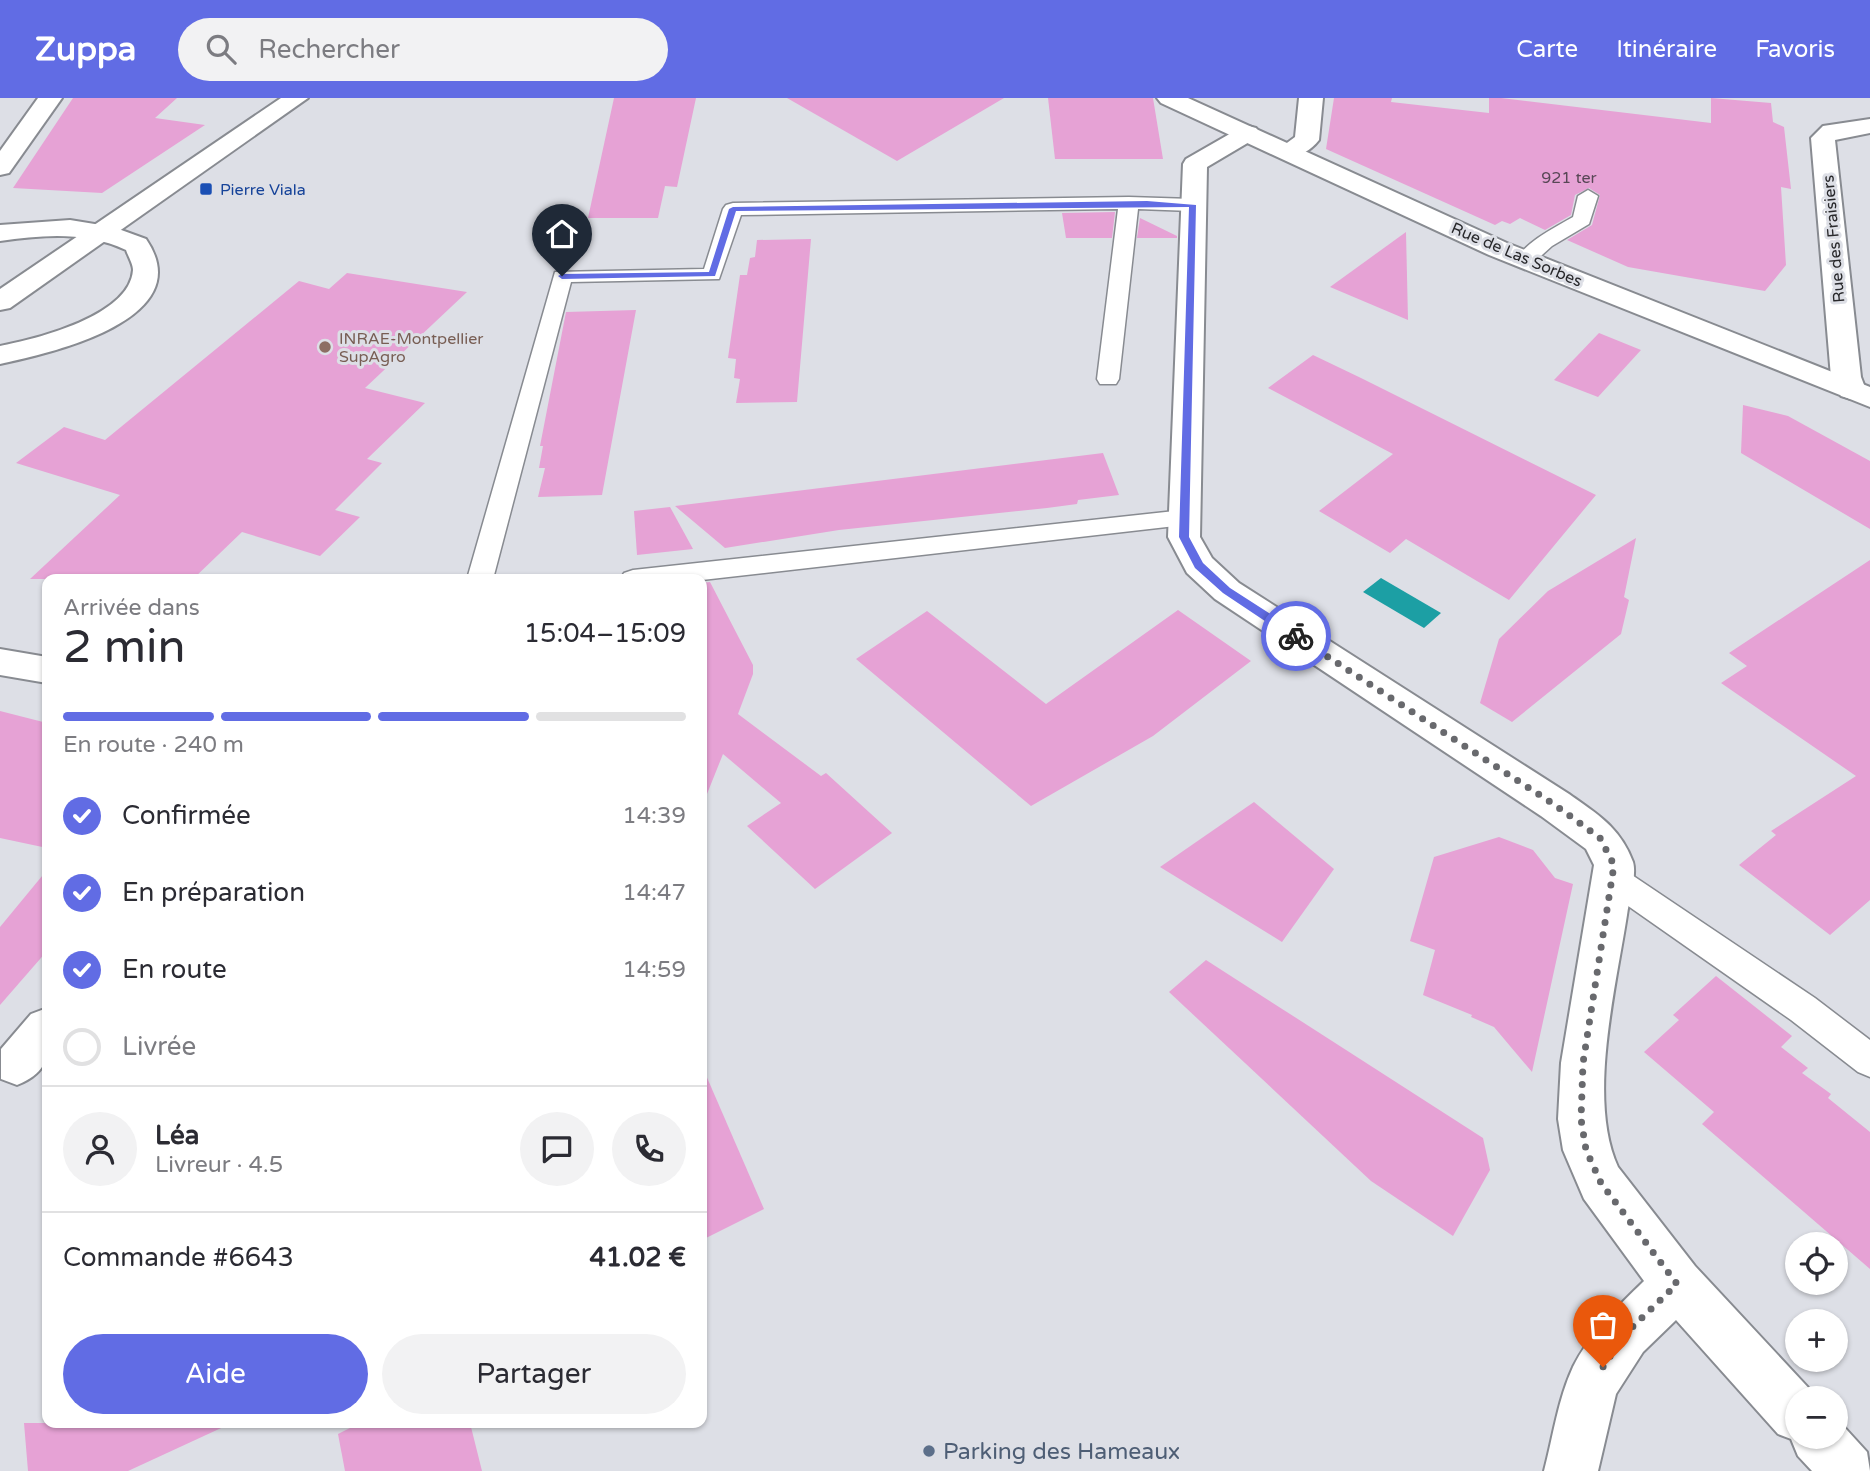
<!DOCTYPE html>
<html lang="fr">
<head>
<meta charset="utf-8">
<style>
  body { margin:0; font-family:"Varela Round",sans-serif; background:#f2f2f3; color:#2b2b33; height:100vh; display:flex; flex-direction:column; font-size:26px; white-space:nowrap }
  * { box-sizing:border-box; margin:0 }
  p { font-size:23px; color:#7c7c81 }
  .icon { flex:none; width:38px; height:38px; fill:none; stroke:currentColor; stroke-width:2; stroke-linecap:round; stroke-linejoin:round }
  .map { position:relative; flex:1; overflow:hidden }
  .details { position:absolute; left:42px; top:476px; width:665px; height:854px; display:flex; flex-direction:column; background:#fff; border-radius:14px; box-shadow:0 2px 5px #0004 }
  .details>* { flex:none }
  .tools { position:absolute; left:1785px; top:1134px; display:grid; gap:14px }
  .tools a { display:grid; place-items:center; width:63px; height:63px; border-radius:50%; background:#fff; box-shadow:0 2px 5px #0004; font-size:35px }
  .pin { position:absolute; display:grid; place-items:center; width:60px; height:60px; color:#fff; margin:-72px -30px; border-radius:50% 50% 50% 0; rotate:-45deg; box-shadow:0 0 7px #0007 }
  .pin .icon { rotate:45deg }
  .courier { position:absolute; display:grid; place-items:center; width:70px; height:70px; margin:-35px; border:5px solid #616ce4; border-radius:50%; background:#fff; color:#222; box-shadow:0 2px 9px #0007 }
  .summary em { font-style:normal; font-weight:600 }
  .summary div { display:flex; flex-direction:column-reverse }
  .summary { display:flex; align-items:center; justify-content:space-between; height:119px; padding:0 21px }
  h1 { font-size:46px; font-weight:600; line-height:52px }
  .bar { display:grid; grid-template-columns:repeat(4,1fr); gap:10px 7px; align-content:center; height:84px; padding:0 21px }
  .bar i { height:9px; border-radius:5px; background:#e1e1e2 }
  .bar .active { background:#616ce4 }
  .bar p { grid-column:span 4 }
  .line { display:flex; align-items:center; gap:18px; padding:0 21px; border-top:2px solid #e1e1e2 }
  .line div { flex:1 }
  .round { display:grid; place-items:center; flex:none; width:74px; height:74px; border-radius:37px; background:#f2f2f3 }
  ol { padding:0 21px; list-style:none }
  li { display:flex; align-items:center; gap:21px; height:77px }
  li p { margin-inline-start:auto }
  li .icon { padding:7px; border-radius:50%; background:#616ce4; color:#fff; stroke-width:4 }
  li:last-child { color:#7c7c81 }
  li i { width:38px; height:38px; border:4px solid #e1e1e2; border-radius:50% }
  .primary-button { display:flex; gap:14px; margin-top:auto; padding:14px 21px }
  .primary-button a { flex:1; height:80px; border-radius:42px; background:#616ce4; color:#fff; font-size:28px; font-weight:600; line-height:80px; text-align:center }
  .primary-button a+a { background:#f2f2f3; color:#2b2b33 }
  header { display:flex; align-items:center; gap:42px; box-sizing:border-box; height:98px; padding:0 35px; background:#616ce4; color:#fff }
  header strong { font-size:33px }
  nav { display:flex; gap:38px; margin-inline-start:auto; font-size:24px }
  .search { width:490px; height:63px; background:#f2f2f3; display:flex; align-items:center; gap:18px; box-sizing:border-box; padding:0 24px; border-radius:38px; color:#7c7c81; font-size:26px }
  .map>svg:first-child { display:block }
</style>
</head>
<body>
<header>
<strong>Zuppa</strong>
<div class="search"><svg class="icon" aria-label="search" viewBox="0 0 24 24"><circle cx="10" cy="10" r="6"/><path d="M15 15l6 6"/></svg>Rechercher</div>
<nav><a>Carte</a><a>Itinéraire</a><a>Favoris</a></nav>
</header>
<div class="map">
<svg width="1870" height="1373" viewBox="0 0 1870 1373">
  <rect width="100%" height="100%" fill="#dddfe6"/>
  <!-- water -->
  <path fill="#1c9fa4" d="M 1381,480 L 1441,515 L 1424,530 L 1363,494 Z"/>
  <!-- building -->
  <g fill="#e6a2d5">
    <path d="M 73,0 L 177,0 L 155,20 L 205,27 L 102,95 L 13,90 Z"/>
    <path d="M 614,0 L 696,0 L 677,89 L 665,88 L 658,120 L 588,120 Z"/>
    <path d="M 787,0 L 1004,0 L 897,63 Z"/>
    <path d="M 1048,0 L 1153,0 L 1163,61 L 1055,61 Z"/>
    <path d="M 1334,0 L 1392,0 L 1391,4 L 1489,15 L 1489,0 L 1501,0 L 1711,25 L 1711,0 L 1771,5 L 1773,24 L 1784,29 L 1791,91 L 1781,89 L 1786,167 L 1765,193 L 1628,169 L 1567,142 L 1592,127 L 1600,97 L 1589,90 L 1575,97 L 1571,117 L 1545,132 L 1520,120 L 1510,126 L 1502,123 L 1495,127 L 1326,51 Z"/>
    <path d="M 1115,114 L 1112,140 L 1066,140 L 1062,115 Z"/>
    <path d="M 1140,120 L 1177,138 L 1177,140 L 1137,140 Z"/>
    <path d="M 1406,134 L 1408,222 L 1330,189 Z"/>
    <path d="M 811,141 L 797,304 L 736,305 L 740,281 L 734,280 L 736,261 L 728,260 L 740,177 L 747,177 L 750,160 L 755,159 L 757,142 Z"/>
    <path d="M 347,175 L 467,194 L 365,290 L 425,305 L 367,361 L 382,365 L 335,412 L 360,419 L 320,458 L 242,434 L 193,481 L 30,481 L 120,397 L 16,365 L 64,329 L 105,342 L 299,183 L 329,191 Z"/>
    <path d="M 636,212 L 602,397 L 538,399 L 545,370 L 539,370 L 543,348 L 540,348 L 566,214 Z"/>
    <path d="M 1599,235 L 1641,252 L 1598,299 L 1554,282 Z"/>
    <path d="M 1313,257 L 1361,280 L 1596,397 L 1509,502 L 1406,441 L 1390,455 L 1319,413 L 1393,356 L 1268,290 Z"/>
    <path d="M 1743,307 L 1788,318 L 1870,363 L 1870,431 L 1741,355 Z"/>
    <path d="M 1103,355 L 1119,397 L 1078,402 L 1077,406 L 1047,410 L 839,432 L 725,450 L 675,408 Z"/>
    <path d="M 670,409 L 693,451 L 637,457 L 634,413 Z"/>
    <path d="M 1636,440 L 1624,499 L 1629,502 L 1621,536 L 1512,624 L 1480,605 L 1499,541 L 1548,493 Z"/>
    <path d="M 1870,462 L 1870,802 L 1830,837 L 1739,767 L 1776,737 L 1771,733 L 1856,678 L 1721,585 L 1747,568 L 1729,555 Z"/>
    <path d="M 710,484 L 753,567 L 753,576 L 738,616 L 821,678 L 826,675 L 892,735 L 815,791 L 747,728 L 781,705 L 723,656 L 705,701 L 702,700 L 702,485 Z"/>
    <path d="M 1178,512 L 1251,563 L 1153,638 L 1031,708 L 856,561 L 927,513 L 1046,606 Z"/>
    <path d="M 0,613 L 47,625 L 47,750 L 0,740 Z"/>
    <path d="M 1254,704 L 1334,771 L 1282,844 L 1160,769 Z"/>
    <path d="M 1499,739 L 1533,752 L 1555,780 L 1573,786 L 1532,974 L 1494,929 L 1471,919 L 1472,917 L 1423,897 L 1435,852 L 1410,843 L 1434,759 Z"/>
    <path d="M 47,772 L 47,853 L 0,907 L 0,829 Z"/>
    <path d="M 1206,862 L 1483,1040 L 1490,1072 L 1453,1138 L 1371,1083 L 1169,894 Z"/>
    <path d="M 1716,878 L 1792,938 L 1781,949 L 1808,970 L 1802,975 L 1831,996 L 1828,1000 L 1870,1034 L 1870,1171 L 1702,1026 L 1714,1014 L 1644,954 L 1679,922 L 1673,917 Z"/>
    <path d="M 702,968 L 764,1111 L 702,1142 Z"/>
    <path d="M 24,1325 L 232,1325 L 128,1373 L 28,1373 Z"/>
    <path d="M 360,1325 L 470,1325 L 482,1373 L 345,1373 L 338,1336 Z"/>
  </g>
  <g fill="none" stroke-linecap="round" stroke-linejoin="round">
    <!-- service casing -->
    <g stroke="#888b91" stroke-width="3">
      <g id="service">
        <path d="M 1588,92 L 1598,98 L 1589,126 L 1552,148 L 1532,166 L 1518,166 L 1515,162 C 1529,142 1552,131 1573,119 L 1578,98 Z"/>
        <path d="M 1129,99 L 1192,101 L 1202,107 L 1192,113 L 1138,111 L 1119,281 L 1116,286 L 1100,286 L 1097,281 L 1118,111 L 741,117 L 719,181 L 571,184 L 493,481 L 467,481 L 555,174 L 704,171 L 723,111 L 726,107 L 733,105 Z"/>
        <path d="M 1184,412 L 1193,414 L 1197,420 L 1193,426 L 702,482 L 620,481 L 624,475 L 633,472 Z"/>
        <path d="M 1612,767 L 1623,771 L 1815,900 L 1870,942 L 1870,979 L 1858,974 L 1791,922 L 1601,789 L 1596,780 L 1601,771 Z"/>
      </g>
    </g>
    <!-- minor casing -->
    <g stroke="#888b91" stroke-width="4">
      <g id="minor">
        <path d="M 1299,0 L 1323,0 L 1319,42 C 1310,54 1294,62 1279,58 L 1276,53 L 1295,39 Z"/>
        <path d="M 1870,21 L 1870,35 L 1835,42 L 1861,279 L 1866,292 L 1861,298 L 1851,301 L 1841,298 L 1831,279 L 1811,40 L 1823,28 Z"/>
        <path d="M 1248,28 L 1256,30 L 1260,35 L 1256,40 L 1207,69 L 1200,439 L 1212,460 L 1239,485 L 1569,696 C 1597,716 1620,729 1633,764 C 1637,777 1629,802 1627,817 C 1616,889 1587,1002 1618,1069 L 1695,1168 L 1816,1298 L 1797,1300 L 1797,1339 L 1836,1339 L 1836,1320 L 1867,1354 L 1870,1373 L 1812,1373 L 1798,1358 L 1791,1341 L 1778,1336 L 1676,1222 L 1643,1254 L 1616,1296 L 1598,1373 L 1544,1373 C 1553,1339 1558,1301 1573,1269 C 1590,1235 1617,1209 1644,1183 L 1584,1101 L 1563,1052 L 1558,1021 L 1561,965 L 1594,767 L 1586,751 L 1541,718 L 1215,501 L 1187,475 L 1168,439 L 1183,66 L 1186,61 L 1240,30 Z"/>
        <path d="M 70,122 L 113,129 L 146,141 C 201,221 52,255 0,266 L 0,248 C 36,241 130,218 133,172 C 133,166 128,158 126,152 C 85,133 43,137 0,143 L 0,127 Z"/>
        <path d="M 0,551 L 47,559 L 47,585 L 0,577 Z"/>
        <path d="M 47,910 C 49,946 56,972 17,987 L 1,981 L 1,951 L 31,916 Z"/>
      </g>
    </g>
    <!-- tertiary casing -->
    <g stroke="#888b91" stroke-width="4">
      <g id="tertiary">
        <path d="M 38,0 L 62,0 L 9,75 L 0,77 L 0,53 Z"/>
        <path d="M 281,0 L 308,0 L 10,210 L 0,212 L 0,191 Z"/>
        <path d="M 1157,0 L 1188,0 L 1507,145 L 1870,289 L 1870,309 L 1489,157 L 1161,5 Z"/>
      </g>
    </g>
    <!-- service -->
    <use href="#service" fill="#fff" fill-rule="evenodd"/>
    <!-- minor -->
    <use href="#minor" fill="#fff" fill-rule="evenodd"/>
    <!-- tertiary -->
    <use href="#tertiary" fill="#fff" fill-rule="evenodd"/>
  </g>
  <!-- route -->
  <path fill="#616ce4" d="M 1147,103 L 1196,107 L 1189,439 L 1203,465 L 1230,490 L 1300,535 L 1300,541 L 1292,541 L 1223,495 L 1195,470 L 1179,439 L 1189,109 L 736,113 L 715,178 L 562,181 L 558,178 L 562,176 L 709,174 L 729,111 L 733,109 Z"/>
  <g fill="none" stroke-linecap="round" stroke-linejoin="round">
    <!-- done -->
    <path stroke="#68696d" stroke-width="7" stroke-dasharray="0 12.6" d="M 1296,538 L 1555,707 L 1600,740 L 1614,767 L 1583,965 L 1581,1021 L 1586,1052 L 1601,1085 L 1677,1186 L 1625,1236 L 1603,1269"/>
  </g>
  <!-- markers -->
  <rect fill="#1a4fb4" stroke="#dddfe6" stroke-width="2.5" x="199" y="84" width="14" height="14" rx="3.5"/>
  <circle fill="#8d6e63" stroke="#dddfe6" stroke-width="2.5" cx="325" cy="249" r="7"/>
  <circle fill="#5c6f8a" stroke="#dddfe6" stroke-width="2.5" cx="929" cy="1353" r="7"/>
  <g text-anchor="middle" stroke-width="6" stroke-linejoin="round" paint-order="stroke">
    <!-- number labels -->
    <g font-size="16" fill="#584756">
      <text x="1569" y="85">921 ter</text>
    </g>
    <!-- far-transit labels -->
    <g font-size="16" fill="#164399" stroke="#dddfe6" text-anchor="start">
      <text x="220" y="97">Pierre Viala</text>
    </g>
    <!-- far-street labels -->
    <g font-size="16" fill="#29292c" stroke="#dddfe6">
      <text transform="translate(1833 141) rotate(-95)" y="6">Rue des Fraisiers</text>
      <text transform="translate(1517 156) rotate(23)" y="6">Rue de Las Sorbes</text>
    </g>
    <!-- far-education labels -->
    <g font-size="16" fill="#785e54" stroke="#dddfe6" text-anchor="start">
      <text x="339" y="246">INRAE-Montpellier<tspan x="339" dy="18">SupAgro</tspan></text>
    </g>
    <!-- near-service labels -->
    <g font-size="23" fill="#4e5e75" stroke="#dddfe6" text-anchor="start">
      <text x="943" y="1361">Parking des Hameaux</text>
    </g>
  </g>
</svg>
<div class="tools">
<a><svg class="icon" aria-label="locate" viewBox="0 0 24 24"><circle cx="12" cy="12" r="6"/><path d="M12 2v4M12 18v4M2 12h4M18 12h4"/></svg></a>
<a>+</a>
<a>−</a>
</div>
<div class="pin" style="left:1603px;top:1269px;background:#ea580c"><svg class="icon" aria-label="bag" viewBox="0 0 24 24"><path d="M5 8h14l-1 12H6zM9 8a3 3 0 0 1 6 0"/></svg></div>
<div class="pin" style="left:562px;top:178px;background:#1f2937"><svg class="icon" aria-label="home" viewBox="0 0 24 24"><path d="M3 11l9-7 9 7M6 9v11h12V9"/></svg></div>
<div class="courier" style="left:1296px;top:538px"><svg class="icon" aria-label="bike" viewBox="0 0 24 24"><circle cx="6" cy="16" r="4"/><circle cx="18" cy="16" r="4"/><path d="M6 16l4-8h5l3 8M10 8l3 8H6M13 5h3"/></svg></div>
<section class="details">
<div class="summary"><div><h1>2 min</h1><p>Arrivée dans</p></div><em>15:04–15:09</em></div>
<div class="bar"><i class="active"></i><i class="active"></i><i class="active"></i><i></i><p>En route · 240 m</p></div>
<ol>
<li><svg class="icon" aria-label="check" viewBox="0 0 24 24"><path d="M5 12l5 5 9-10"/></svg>Confirmée<p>14:39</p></li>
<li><svg class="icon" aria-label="check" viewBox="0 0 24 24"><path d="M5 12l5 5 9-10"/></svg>En préparation<p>14:47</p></li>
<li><svg class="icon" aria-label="check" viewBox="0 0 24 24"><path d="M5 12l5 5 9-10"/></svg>En route<p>14:59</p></li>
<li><i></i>Livrée</li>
</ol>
<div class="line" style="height:126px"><a class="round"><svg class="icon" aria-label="person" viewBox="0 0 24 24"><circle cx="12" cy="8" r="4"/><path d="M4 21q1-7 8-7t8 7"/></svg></a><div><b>Léa</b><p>Livreur · 4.5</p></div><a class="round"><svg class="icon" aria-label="chat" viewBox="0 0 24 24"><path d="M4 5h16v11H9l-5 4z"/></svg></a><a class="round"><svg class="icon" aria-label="phone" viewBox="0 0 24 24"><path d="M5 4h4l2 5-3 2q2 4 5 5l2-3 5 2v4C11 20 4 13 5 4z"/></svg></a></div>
<div class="line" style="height:91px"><div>Commande #6643</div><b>41.02 €</b></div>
<div class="primary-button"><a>Aide</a><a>Partager</a></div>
</section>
</div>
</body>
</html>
